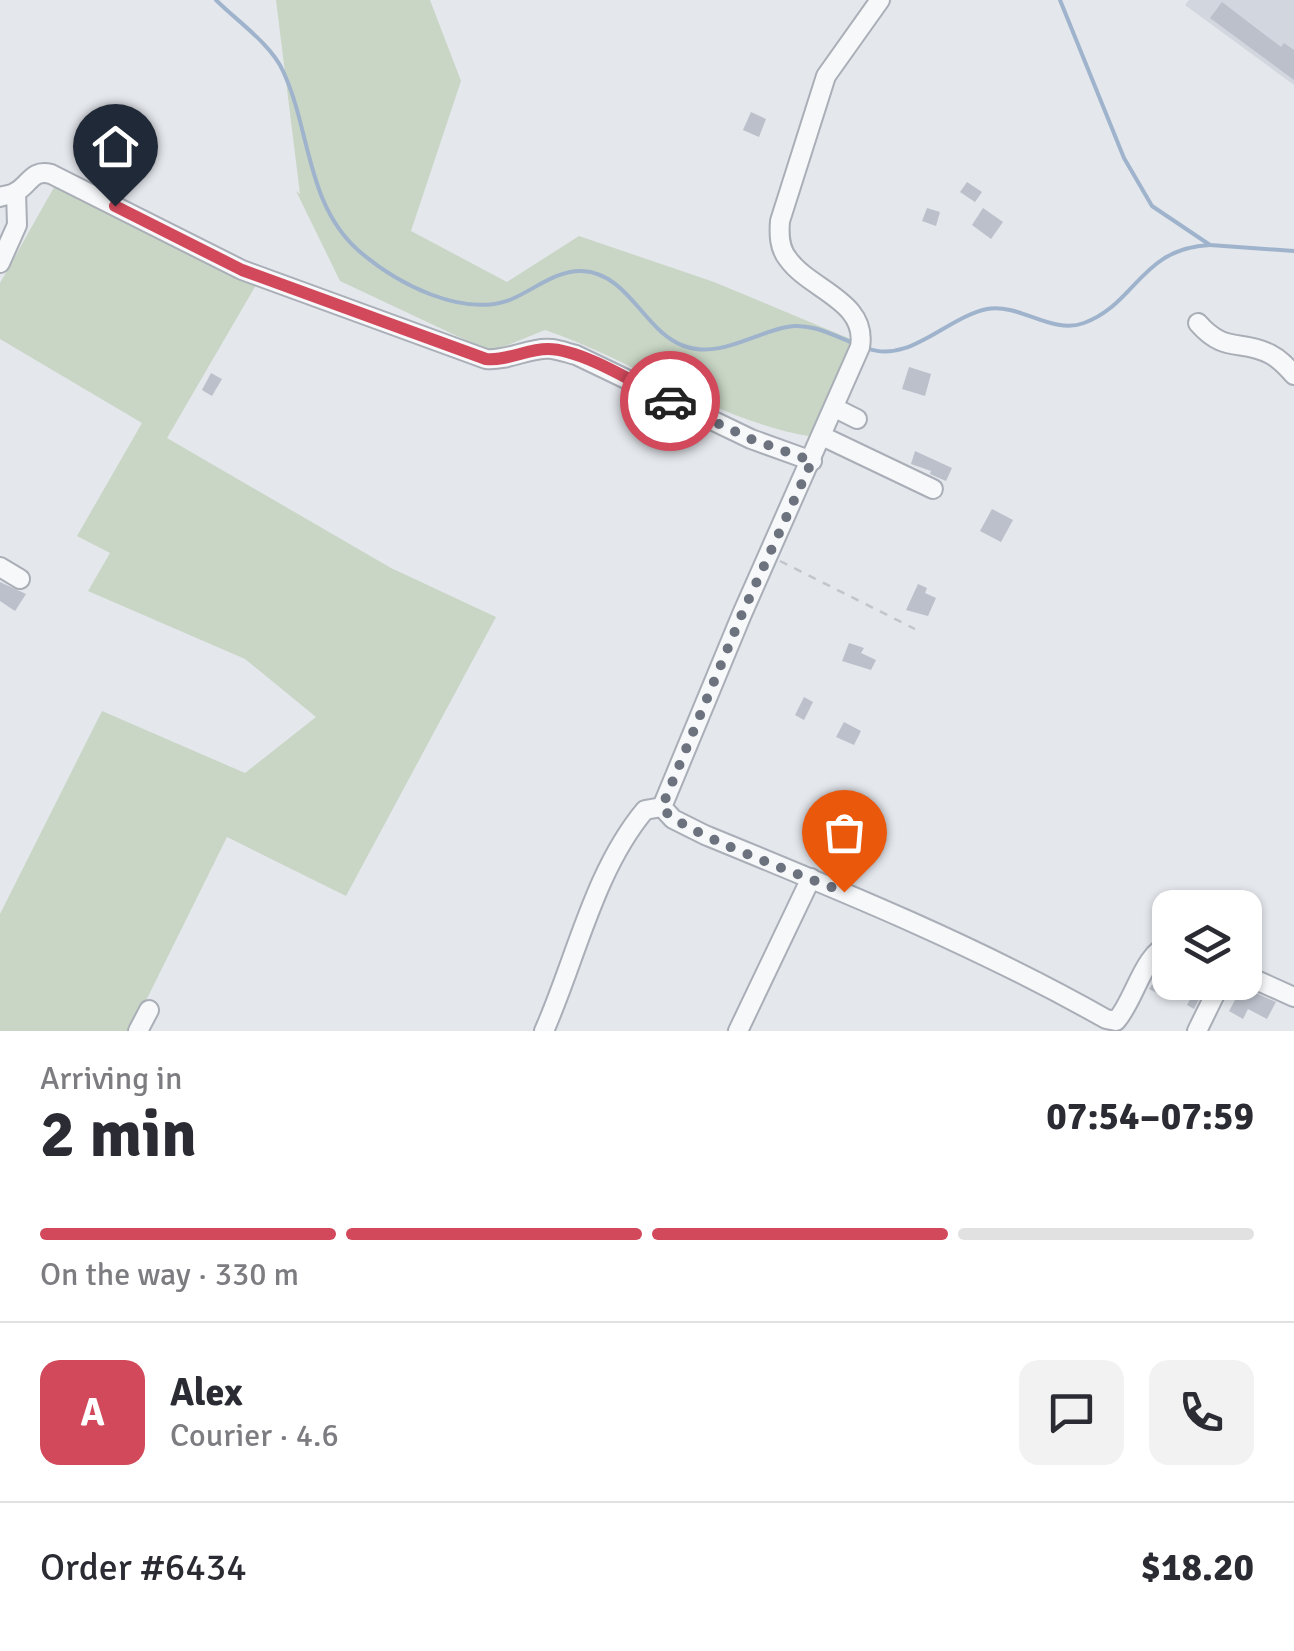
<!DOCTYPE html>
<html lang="en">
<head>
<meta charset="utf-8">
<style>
  body { margin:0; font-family:Signika,sans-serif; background:#f2f2f3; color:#2b2b33; height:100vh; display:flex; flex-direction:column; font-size:38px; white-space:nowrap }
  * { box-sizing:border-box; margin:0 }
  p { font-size:32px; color:#7c7c81 }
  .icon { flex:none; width:55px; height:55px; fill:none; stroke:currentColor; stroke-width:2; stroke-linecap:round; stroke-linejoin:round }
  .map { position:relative; height:1031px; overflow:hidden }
  .sheet { display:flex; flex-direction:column; background:#fff; flex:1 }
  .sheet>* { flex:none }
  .buttons { position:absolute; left:1152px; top:890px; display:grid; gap:20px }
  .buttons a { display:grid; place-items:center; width:110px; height:110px; border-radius:20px; background:#fff; box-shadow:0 2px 8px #0004; font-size:50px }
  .pin { position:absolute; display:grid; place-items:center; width:85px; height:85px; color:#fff; margin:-102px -42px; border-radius:50% 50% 50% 0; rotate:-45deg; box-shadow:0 0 10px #0007 }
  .pin .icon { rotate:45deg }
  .courier { position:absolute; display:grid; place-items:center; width:100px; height:100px; margin:-50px; border:8px solid #d1495b; border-radius:50%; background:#fff; color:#222; box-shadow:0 2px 12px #0007 }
  .overview em { font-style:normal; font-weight:800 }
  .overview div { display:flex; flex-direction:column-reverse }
  .overview { display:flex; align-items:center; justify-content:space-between; height:170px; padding:0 40px }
  h1 { font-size:65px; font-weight:800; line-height:75px }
  .bar { display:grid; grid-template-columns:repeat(4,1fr); gap:15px 10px; align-content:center; height:120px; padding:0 40px }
  .bar i { height:12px; border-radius:8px; background:#e1e1e2 }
  .bar .active { background:#d1495b }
  .bar p { grid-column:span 4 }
  .line { display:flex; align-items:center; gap:25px; padding:0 40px; border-top:2px solid #e1e1e2 }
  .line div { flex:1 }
  .round { display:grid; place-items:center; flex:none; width:105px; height:105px; border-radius:20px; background:#f2f2f3 }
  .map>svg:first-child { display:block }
</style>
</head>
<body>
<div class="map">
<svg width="1294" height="1031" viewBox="0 0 1294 1031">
  <rect width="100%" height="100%" fill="#e4e7ec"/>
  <!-- built -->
  <path fill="#d2d6de" d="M 1189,0 L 1294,0 L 1294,85 L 1185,5 Z"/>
  <!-- green -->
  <g fill="#c9d6c5">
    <path d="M 276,0 L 430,0 L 461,81 L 411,231 L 507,282 L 579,236 L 714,282 L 853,340 L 813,437 C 716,421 636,361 545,330 L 491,352 L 340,281 L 296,191 L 300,194 Z"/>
    <path d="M 57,182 L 256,285 L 167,438 L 391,568 L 496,617 L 346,896 L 227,837 L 131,1031 L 0,1031 L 0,914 L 102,711 L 245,773 L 316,717 L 245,659 L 88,591 L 110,553 L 77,536 L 142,423 L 0,339 L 0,283 Z"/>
  </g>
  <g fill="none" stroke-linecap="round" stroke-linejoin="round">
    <!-- stream -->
    <g stroke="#9fb4cc" stroke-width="4">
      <path d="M 216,0 C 237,21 271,44 283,71 C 311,131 306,205 359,251 C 396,283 463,319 512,299 C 535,289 557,270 582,271 C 629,273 644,332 684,346 C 719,359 754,333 787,327 C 809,322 833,335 853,343"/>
      <path d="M 1060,0 L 1124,158 L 1152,206 L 1210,245 L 1294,251"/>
      <path d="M 867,348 C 908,365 947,317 987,309 C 1020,303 1052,335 1084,323 C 1136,304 1141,248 1210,245"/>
    </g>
  </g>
  <!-- building -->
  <g fill="#bbc0ca">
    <path d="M 1222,2 L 1281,47 L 1284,43 L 1294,50 L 1294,80 L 1210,18 Z"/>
    <path d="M 751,112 L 766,119 L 759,137 L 743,130 Z"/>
    <path d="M 967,182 L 982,192 L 975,202 L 960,192 Z"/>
    <path d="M 927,208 L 940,212 L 936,226 L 922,221 Z"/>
    <path d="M 983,208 L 1003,222 L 991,239 L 972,225 Z"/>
    <path d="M 909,367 L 931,374 L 925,396 L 902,389 Z"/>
    <path d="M 211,373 L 222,379 L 212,396 L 202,390 Z"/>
    <path d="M 915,451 L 952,468 L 946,481 L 930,474 L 931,471 L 911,464 Z"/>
    <path d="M 992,509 L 1013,520 L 1001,542 L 980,531 Z"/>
    <path d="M 0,582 L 26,594 L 15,611 L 0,601 Z"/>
    <path d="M 918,584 L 927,588 L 925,593 L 936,598 L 928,616 L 906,610 Z"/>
    <path d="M 849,643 L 864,648 L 861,653 L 876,660 L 871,670 L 842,661 Z"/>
    <path d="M 804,697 L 813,702 L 804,720 L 795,715 Z"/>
    <path d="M 844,722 L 861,731 L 854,745 L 836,737 Z"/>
    <path d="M 1170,958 L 1170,988 L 1165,997 L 1149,989 Z"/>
    <path d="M 1178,982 L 1207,983 L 1194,1009 L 1187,1005 L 1194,992 Z"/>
    <path d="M 1242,987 L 1276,1002 L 1267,1019 L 1248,1009 L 1243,1019 L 1229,1011 Z"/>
  </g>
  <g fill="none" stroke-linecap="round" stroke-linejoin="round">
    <!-- minor casing -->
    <g stroke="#a9aeb7" stroke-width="22">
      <g id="minor">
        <path d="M 880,0 L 826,76 L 780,221 C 779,234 779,248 788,259 C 810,290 868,301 860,347 L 742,614 L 662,807 L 673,819 L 705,835 C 842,891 977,946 1106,1019 L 1116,1021 C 1135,1000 1143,953 1170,944"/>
        <path d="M 0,197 C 5,195 12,195 16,192 C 30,184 32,169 51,174 L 242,270 L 486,359 C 509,361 529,347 552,349 C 560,350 568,353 576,355 L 751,439 L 812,461"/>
        <path d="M 0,263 L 17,225 L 16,192"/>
        <path d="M 1198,323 C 1225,354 1241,339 1270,354 C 1280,359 1287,367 1294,375"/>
        <path d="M 835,408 L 857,419"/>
        <path d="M 822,436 L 933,489"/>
        <path d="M 0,567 L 20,579"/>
        <path d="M 1245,975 L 1294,997"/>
        <path d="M 138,1031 L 149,1010"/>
        <path d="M 544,1031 C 576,959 594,871 645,810 L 662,807"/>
        <path d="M 738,1031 L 811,878"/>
        <path d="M 1197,1031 L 1221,982"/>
      </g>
    </g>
    <!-- path -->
    <path stroke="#c2c5cb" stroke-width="2.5" stroke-dasharray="8 8" stroke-linecap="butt" d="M 780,561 L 915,629"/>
    <!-- minor -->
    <use href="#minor" stroke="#f7f8fa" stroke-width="18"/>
  </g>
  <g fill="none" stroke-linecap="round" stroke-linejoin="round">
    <!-- done -->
    <path stroke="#6c737f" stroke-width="10" stroke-dasharray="0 18" d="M 670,401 L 751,439 L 812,461 L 742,614 L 662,807 C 673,830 812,879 844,892"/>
    <!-- route -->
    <path stroke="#d1495b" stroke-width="12" d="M 115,206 L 242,270 L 486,359 C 508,361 526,349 548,349 C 582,349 638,385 670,401"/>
  </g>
</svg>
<div class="buttons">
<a><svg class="icon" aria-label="layers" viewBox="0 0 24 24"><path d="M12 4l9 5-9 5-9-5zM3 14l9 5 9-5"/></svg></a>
</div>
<div class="pin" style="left:844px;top:892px;background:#ea580c"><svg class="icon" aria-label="bag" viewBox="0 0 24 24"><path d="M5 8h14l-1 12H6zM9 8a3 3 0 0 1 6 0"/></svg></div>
<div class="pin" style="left:115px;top:206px;background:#1f2937"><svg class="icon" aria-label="home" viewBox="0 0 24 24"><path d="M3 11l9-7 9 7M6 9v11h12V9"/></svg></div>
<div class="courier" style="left:670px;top:401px"><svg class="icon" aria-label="car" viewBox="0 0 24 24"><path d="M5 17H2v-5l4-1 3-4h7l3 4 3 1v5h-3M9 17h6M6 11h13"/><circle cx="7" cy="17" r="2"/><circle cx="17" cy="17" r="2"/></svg></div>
</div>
<section class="sheet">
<div class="overview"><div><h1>2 min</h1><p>Arriving in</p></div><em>07:54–07:59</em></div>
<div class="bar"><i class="active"></i><i class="active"></i><i class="active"></i><i></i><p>On the way · 330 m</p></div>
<div class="line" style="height:180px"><b class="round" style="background:#d1495b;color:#fff">A</b><div><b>Alex</b><p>Courier · 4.6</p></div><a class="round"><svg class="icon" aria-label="chat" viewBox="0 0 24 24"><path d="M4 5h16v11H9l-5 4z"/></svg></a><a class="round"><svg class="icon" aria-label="phone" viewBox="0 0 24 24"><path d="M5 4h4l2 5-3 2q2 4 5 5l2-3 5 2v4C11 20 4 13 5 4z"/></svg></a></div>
<div class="line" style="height:130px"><div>Order #6434</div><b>$18.20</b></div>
</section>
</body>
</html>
